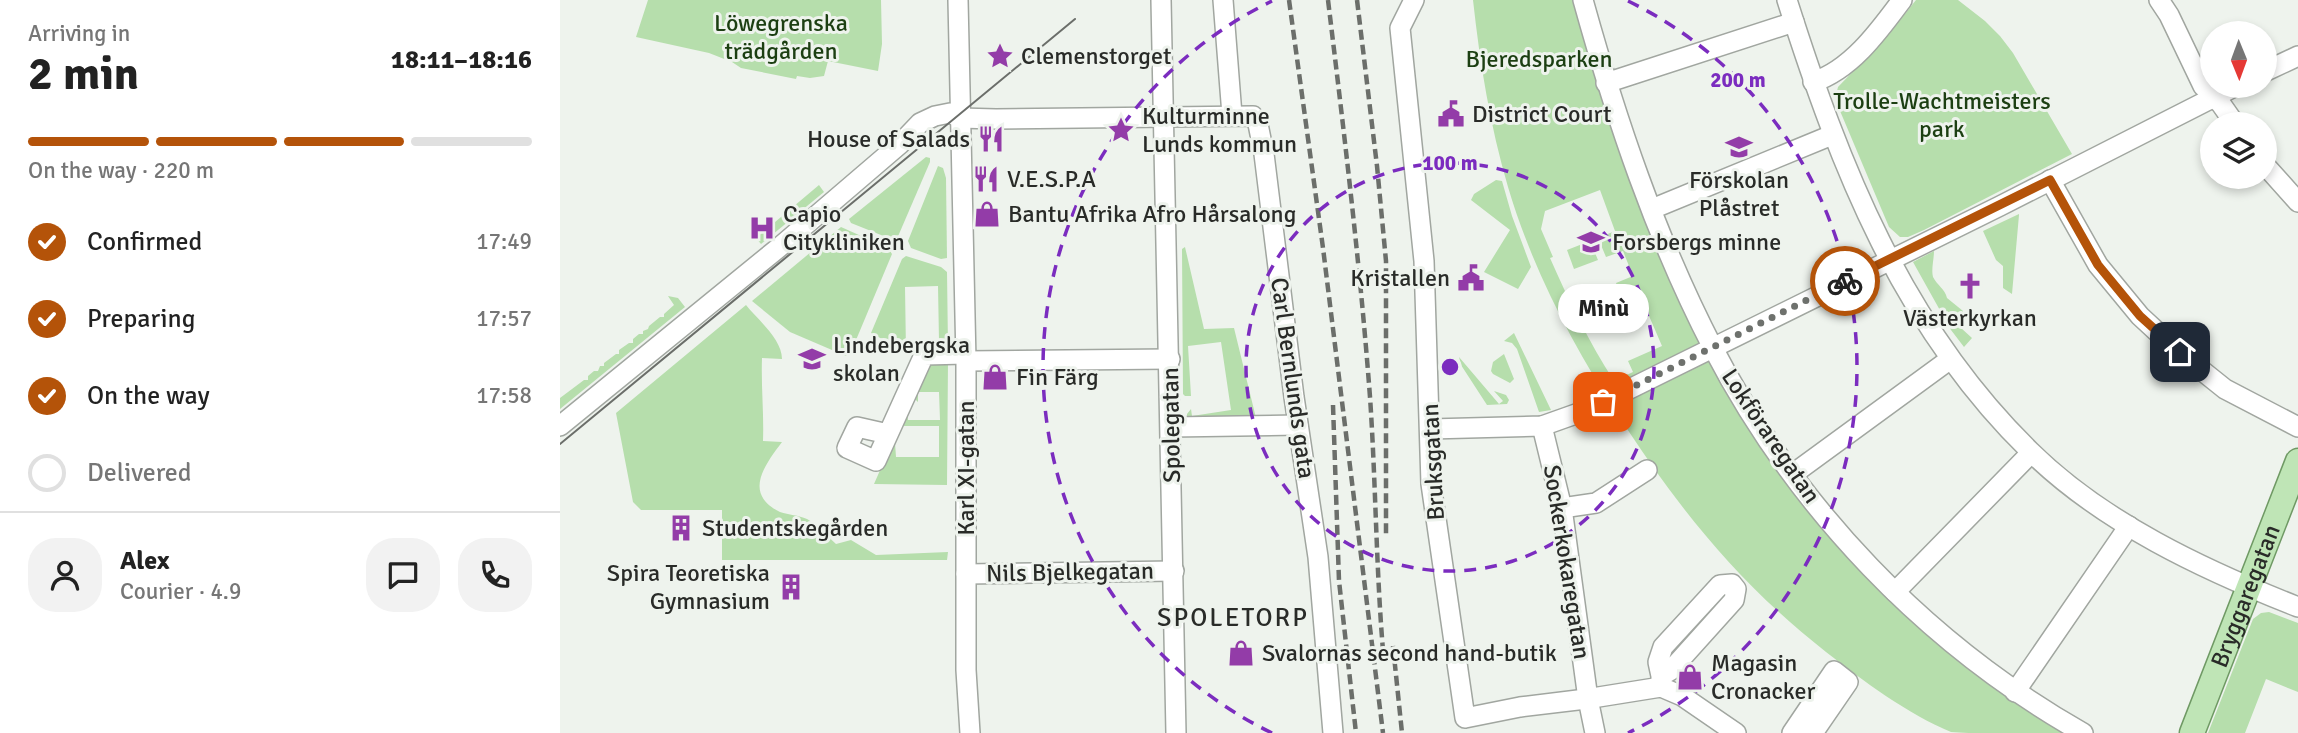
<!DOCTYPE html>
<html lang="en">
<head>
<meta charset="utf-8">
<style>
  body { margin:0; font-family:Signika,sans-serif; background:#f2f2f2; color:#222; height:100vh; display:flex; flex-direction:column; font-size:26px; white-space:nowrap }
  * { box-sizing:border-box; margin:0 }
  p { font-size:23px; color:#767676 }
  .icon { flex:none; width:38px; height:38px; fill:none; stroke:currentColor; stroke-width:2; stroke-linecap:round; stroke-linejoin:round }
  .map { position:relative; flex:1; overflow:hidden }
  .sheet { display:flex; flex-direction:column; background:#fff; width:560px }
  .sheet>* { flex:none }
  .needle { width:46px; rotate:179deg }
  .fabs { position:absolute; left:1640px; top:21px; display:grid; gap:14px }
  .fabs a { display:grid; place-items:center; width:77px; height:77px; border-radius:50%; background:#fff; box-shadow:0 4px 10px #0003; font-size:35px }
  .pin { position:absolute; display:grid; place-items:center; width:60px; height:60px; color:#fff; margin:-30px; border-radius:14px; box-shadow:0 4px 10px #0006 }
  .courier { position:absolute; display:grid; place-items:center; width:70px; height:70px; margin:-35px; border:5px solid #b45309; border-radius:50%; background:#fff; color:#222; box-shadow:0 2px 9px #0007 }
  .bubble { position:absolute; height:49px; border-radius:24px; background:#fff; box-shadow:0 4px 10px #0003; font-size:23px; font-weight:700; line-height:49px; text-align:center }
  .summary em { font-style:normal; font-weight:700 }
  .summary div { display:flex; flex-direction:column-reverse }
  .summary { display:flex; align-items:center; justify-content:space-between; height:119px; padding:0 28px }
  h1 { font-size:46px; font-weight:700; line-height:52px }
  .bar { display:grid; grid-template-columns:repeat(4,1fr); gap:10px 7px; align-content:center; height:84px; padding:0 28px }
  .bar i { height:9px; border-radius:5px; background:#e0e0e0 }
  .bar .selected { background:#b45309 }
  .bar p { grid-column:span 4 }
  .line { display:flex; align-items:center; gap:18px; padding:0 28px; border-top:2px solid #e0e0e0 }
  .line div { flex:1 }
  .round { display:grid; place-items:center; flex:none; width:74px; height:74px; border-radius:28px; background:#f2f2f2 }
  ol { padding:0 28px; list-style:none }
  li { display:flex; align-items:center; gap:21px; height:77px }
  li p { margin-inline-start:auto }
  li .icon { padding:7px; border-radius:50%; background:#b45309; color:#fff; stroke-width:4 }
  li:last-child { color:#767676 }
  li i { width:38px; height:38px; border:4px solid #e0e0e0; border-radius:50% }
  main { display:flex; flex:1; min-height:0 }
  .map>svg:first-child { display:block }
</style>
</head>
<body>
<main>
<section class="sheet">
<div class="summary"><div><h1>2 min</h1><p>Arriving in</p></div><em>18:11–18:16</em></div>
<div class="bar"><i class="selected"></i><i class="selected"></i><i class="selected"></i><i></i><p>On the way · 220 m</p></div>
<ol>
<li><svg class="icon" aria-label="check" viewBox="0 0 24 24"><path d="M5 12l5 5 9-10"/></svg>Confirmed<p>17:49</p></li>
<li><svg class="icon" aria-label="check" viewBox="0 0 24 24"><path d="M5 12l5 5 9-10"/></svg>Preparing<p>17:57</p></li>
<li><svg class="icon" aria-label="check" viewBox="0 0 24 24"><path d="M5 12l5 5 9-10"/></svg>On the way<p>17:58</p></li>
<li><i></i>Delivered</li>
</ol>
<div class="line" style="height:126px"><a class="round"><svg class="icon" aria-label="person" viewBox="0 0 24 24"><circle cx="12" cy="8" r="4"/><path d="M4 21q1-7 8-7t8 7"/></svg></a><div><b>Alex</b><p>Courier · 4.9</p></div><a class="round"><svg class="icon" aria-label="chat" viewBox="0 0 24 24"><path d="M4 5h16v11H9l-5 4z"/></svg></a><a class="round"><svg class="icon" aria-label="phone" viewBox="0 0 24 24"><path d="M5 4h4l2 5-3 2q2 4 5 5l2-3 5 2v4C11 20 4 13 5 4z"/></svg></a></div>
</section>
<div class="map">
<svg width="1738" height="733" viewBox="0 0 1738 733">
  <rect width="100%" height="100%" fill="#eef3ed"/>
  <!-- green -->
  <g fill="#b6deac" fill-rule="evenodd">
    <path d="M 88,0 L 321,0 L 322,44 L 318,71 L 268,61 L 264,76 L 250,78 L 237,76 L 236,79 L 181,68 L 172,62 L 149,53 L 76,37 Z"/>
    <path d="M 913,0 L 1023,0 L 1153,347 L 1309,567 L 1523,733 C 1491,733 1459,733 1427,733 C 1416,733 1401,733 1391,732 C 1349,715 1302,680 1266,652 C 1177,582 1119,509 1058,415 C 1012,344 972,268 948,187 C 930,125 920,64 913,0 ZM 1040,190 L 1055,231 L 1038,238 L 1046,257 L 1063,251 L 1073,276 L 1056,283 L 1063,301 L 1080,295 L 1102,346 L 1068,361 L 1073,372 L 1054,381 C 1029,342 1009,301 990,258 L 993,257 L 981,229 L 985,211 Z"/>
    <path d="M 1356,0 L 1398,0 L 1425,21 L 1440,36 L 1453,53 L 1512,154 L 1364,230 L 1348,237 L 1340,237 L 1329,227 L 1275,99 L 1278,87 L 1329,34 Z"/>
    <path d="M 366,157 L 370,158 L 370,162 L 336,241 L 291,223 L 289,219 Z"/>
    <path d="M 378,166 L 383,168 L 386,178 L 387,258 L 381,259 L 351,248 L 348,241 Z"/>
    <path d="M 936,180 L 942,181 L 952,216 L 971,267 L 958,289 L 924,272 L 950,230 L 911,200 L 914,194 Z"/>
    <path d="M 259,185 L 264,192 L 201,244 L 196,238 Z"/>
    <path d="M 1459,214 L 1459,215 L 1452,294 L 1443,288 L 1443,266 L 1436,260 L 1423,231 Z"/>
    <path d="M 281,227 L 328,248 L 332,254 L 291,352 L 286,356 L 230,332 L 192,301 Z"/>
    <path d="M 1030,241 L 1038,260 L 1014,269 L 1007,250 Z"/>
    <path d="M 625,247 L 644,329 L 674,328 L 696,418 L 627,418 L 627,414 L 631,409 L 632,416 L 671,410 L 661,342 L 628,346 L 631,396 L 625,396 L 623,394 L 622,249 Z"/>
    <path d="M 1374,251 C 1374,259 1371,270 1373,277 C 1377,285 1385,289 1387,298 L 1403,311 L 1403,324 L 1401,328 L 1412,338 L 1404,347 L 1391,330 L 1353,262 Z"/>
    <path d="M 346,256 L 381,267 L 387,272 L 388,347 L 375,348 L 369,342 L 379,341 L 378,286 L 345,287 L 346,352 L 311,333 L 342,259 Z"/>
    <path d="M 108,296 L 118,298 L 125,307 L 0,409 L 0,398 L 24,380 L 28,380 L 28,376 L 34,371 L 38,371 L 40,366 L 44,366 L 44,363 L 56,354 L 59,354 L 59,350 L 69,343 L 73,343 L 73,339 L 79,334 L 83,334 L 83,331 L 88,329 L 89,326 L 100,317 L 104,317 L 104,314 L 114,305 Z"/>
    <path d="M 186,305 C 198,320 222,339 222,359 L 202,358 C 201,387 204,413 203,441 L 222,442 C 204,466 183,494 220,512 C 229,515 238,515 247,519 C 257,524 267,536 276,544 L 291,540 L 316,555 L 388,552 L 387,560 L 162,560 L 162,510 L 81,510 L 73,502 L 56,413 Z"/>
    <path d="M 954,333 L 991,410 L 979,412 L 957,349 L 952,343 L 944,341 Z"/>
    <path d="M 944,354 L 954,379 L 950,383 L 933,374 L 931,371 L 933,362 Z"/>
    <path d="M 899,357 L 939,404 L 943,401 L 934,391 L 946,395 L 949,400 L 947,404 L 927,405 L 901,365 Z"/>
    <path d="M 367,360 L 388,361 L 387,485 L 314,484 L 325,459 L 335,443 L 336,457 L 379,457 L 379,426 L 342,426 L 347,410 L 348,420 L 380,420 L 379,392 L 358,392 L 358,402 L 351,395 Z"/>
    <path d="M 1709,612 L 1738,623 L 1738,692 L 1706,679 L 1685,733 L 1648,733 L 1693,619 L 1701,613 Z"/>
  </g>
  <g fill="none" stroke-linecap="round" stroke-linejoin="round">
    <!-- minor casing -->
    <g stroke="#a1a6a0" stroke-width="22">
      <g id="minor">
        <path d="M 398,0 L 406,361 L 406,670 L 410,733"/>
        <path d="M 601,0 L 616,733"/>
        <path d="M 663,0 L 672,115"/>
        <path d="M 854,0 L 840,28 L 864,261 L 871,484 L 905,718 L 960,707 L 1026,699 L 1101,687 L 1122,696 L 1176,733"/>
        <path d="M 1023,0 C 1056,119 1096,238 1153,348 C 1236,508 1366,644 1523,733"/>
        <path d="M 1227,0 C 1280,167 1342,326 1470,451 C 1543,523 1644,570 1738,607"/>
        <path d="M 1599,0 L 1609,15 L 1643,86 L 1661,104 L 1675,124"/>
        <path d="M 1704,72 L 1738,56"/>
        <path d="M 1253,82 C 1291,70 1319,31 1342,0"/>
        <path d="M 1046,83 L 1234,22"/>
        <path d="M 1704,164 L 1738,202"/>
        <path d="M 1490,180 L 1538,265 L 1580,316 L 1620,353 L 1665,389 L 1738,427"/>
        <path d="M 1092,209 L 1272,135"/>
        <path d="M 406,361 L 610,359"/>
        <path d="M 0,426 L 222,245 L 340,144 L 360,123 L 375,116 L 390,113 L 400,118 L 436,119 L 693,116 L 698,124 L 704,154 L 734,397 L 758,557 L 773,733"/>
        <path d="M 982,426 L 1002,508 L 1028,699 L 1035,733"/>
        <path d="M 611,427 L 738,425"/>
        <path d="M 870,429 L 982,426 L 1027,410 L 1440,206 L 1676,86"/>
        <path d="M 328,434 L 297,427 L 287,448 L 316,461 L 364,355 L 406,354"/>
        <path d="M 1233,474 L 1389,360"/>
        <path d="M 1002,508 L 1036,503 L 1087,470"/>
        <path d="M 406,574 L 614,571"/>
        <path d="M 1335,592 L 1471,453"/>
        <path d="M 1101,687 L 1101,676 L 1111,670 L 1174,600 L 1176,589 L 1172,584 L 1160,585 L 1103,647 L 1098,662 L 1101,676"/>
        <path d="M 1455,692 L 1569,526"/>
        <path d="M 1232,733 L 1274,671 L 1288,682 L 1253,733"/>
      </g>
    </g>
    <!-- major casing -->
    <g stroke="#6f9964" stroke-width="27">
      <g id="major">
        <path id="s1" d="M 1632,733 L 1738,461"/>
      </g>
    </g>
    <!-- minor -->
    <use href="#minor" stroke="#fff" stroke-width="19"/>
    <!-- major -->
    <use href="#major" stroke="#bfe5b6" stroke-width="24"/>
    <!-- tram -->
    <path stroke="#6b6e6a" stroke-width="2" d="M 0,444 L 515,19"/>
    <!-- rail -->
    <g stroke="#6b6e6a" stroke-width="4.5" stroke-dasharray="10 5" stroke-linecap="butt">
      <path d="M 729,0 L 763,248 L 823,733"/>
      <path d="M 768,0 C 784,132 800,264 810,397 C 816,485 816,574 824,662"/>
      <path d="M 797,0 L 817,166 L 826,261 L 826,534"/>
      <path d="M 773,405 L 779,581 L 796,733"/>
      <path d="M 833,646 L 842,733"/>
    </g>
  </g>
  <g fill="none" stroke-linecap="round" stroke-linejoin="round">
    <!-- done -->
    <path stroke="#6e716d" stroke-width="7" stroke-dasharray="0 12.6" d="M 1043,402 L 1285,281"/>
    <!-- route -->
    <path stroke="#b45309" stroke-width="9" d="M 1285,281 L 1490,180 L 1538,265 L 1580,316 L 1620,352"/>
  </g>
  <!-- distance rings -->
  <g fill="none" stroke="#7b2cbf" stroke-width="3.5" stroke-dasharray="12 9">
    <circle cx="890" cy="367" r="204"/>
    <path d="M712 733A407 407 0 0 1 712 1M1068 1A407 407 0 0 1 1068 733"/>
  </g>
  <!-- icons -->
  <defs>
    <g id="sight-bare" transform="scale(2.1)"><path d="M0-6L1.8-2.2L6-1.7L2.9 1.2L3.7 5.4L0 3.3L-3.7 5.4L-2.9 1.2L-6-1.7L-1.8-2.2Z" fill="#933ca8" stroke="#eef3ed" stroke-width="2.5" paint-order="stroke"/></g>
    <g id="civic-bare" transform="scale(2.1)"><path d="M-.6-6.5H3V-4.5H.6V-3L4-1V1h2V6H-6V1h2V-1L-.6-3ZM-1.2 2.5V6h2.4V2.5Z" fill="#933ca8" stroke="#eef3ed" stroke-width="2.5" paint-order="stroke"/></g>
    <g id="restaurant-bare" transform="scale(2.1)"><path d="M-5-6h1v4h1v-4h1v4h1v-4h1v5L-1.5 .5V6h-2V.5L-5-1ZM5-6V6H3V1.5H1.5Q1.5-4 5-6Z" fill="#933ca8" stroke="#eef3ed" stroke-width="2.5" paint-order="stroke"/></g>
    <g id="school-bare" transform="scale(2.1)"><path d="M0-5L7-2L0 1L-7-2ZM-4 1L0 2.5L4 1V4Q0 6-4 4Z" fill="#933ca8" stroke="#eef3ed" stroke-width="2.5" paint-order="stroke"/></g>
    <g id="shop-bare" transform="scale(2.1)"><path d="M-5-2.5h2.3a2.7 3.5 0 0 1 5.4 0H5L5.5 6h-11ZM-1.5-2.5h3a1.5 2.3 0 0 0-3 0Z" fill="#933ca8" stroke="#eef3ed" stroke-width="2.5" paint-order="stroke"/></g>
    <g id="hospital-bare" transform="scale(2.1)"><path d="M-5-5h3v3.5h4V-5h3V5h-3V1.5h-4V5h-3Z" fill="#933ca8" stroke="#eef3ed" stroke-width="2.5" paint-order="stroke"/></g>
    <g id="church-bare" transform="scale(2.1)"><path d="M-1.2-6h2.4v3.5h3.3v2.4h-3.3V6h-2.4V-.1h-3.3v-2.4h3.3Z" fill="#933ca8" stroke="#eef3ed" stroke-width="2.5" paint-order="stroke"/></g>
    <g id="building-bare" transform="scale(2.1)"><path d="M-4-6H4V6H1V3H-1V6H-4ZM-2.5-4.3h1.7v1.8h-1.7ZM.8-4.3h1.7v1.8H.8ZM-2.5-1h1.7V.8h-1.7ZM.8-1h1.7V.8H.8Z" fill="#933ca8" stroke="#eef3ed" stroke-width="2.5" paint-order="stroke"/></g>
  </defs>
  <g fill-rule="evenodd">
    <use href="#sight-bare" x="440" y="56"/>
    <use href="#civic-bare" x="891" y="114"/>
    <use href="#sight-bare" x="561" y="130"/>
    <use href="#restaurant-bare" x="431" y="139"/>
    <use href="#school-bare" x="1179" y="147"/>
    <use href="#restaurant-bare" x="426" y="179"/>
    <use href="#shop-bare" x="427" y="214"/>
    <use href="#hospital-bare" x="202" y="228"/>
    <use href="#school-bare" x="1031" y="242"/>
    <use href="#civic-bare" x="911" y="278"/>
    <use href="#church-bare" x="1410" y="286"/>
    <use href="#school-bare" x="252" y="359"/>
    <use href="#shop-bare" x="435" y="377"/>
    <use href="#building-bare" x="121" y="528"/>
    <use href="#building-bare" x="231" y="587"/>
    <use href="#shop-bare" x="681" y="653"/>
    <use href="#shop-bare" x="1130" y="677"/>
  </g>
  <g text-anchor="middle" stroke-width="6" stroke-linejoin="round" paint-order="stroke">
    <!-- park labels -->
    <g font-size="24" fill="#1c3f12" stroke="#eef3ed">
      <text x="221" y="31">Löwegrenska<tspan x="221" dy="28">trädgården</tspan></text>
      <text x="979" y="67">Bjeredsparken</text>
      <text x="1382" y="109">Trolle-Wachtmeisters<tspan x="1382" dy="28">park</tspan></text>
    </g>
    <!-- poi labels -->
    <g font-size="24" fill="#292b28" stroke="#eef3ed" text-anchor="start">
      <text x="461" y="64">Clemenstorget</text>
      <text x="912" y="122">District Court</text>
      <text x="582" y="124">Kulturminne<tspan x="582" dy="28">Lunds kommun</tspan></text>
      <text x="410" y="147" text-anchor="end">House of Salads</text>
      <text x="447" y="187">V.E.S.P.A</text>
      <text x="1179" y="188" text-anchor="middle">Förskolan<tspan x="1179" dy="28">Plåstret</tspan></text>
      <text x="223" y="222">Capio<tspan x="223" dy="28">Citykliniken</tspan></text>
      <text x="448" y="222">Bantu Afrika Afro Hårsalong</text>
      <text x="1052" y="250">Forsbergs minne</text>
      <text x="890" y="286" text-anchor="end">Kristallen</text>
      <text x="1410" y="326" text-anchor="middle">Västerkyrkan</text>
      <text x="273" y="353">Lindebergska<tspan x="273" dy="28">skolan</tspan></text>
      <text x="456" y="385">Fin Färg</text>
      <text x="142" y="536">Studentskegården</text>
      <text x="210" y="581" text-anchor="end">Spira Teoretiska<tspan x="210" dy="28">Gymnasium</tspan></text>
      <text x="702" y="661">Svalornas second hand-butik</text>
      <text x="1151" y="671">Magasin<tspan x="1151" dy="28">Cronacker</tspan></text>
    </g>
    <!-- street labels -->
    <g font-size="24" fill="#292b28" stroke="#eef3ed">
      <text transform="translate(733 378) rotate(82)" y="8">Carl Bernlunds gata</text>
      <text transform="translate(611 425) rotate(-91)" y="8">Spolegatan</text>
      <text transform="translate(1211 436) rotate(56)" y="8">Lokföraregatan</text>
      <text transform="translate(873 462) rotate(-93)" y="8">Bruksgatan</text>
      <text transform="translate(406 468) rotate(-90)" y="8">Karl XI-gatan</text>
      <text transform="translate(1007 562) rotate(81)" y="8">Sockerkokaregatan</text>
      <text transform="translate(510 572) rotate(-1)" y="8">Nils Bjelkegatan</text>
      <text dy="8" stroke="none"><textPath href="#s1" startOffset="147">Bryggaregatan</textPath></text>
    </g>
    <!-- neighbourhood labels -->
    <g font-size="26" letter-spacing="2" fill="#292b28" stroke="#eef3ed">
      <text x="673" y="626">SPOLETORP</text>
    </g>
  </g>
  <circle cx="890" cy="367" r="10" fill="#7b2cbf" stroke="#eef3ed" stroke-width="3.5"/>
  <g font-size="21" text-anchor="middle" font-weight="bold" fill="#7b2cbf" stroke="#eef3ed" stroke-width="6" stroke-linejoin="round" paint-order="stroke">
    <text x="1178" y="87">200 m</text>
    <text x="890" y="170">100 m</text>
  </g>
</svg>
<div class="fabs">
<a><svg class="needle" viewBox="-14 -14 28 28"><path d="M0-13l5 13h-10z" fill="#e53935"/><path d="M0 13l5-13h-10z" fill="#767676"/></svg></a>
<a><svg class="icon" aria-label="layers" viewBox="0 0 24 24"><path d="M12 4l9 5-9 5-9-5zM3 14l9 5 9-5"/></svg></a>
</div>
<div class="pin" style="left:1043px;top:402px;background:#ea580c"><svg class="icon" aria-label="bag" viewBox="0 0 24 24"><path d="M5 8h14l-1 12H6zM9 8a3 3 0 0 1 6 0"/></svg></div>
<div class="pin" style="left:1620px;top:352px;background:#1f2937"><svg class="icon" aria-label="home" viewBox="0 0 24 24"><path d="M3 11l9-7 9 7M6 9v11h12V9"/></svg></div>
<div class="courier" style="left:1285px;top:281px"><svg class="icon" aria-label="bike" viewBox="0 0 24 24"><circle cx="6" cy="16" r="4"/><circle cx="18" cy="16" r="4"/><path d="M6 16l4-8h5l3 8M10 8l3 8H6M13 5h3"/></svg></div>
<div class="bubble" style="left:998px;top:284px;width:91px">Minù</div>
</div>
</main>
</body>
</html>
